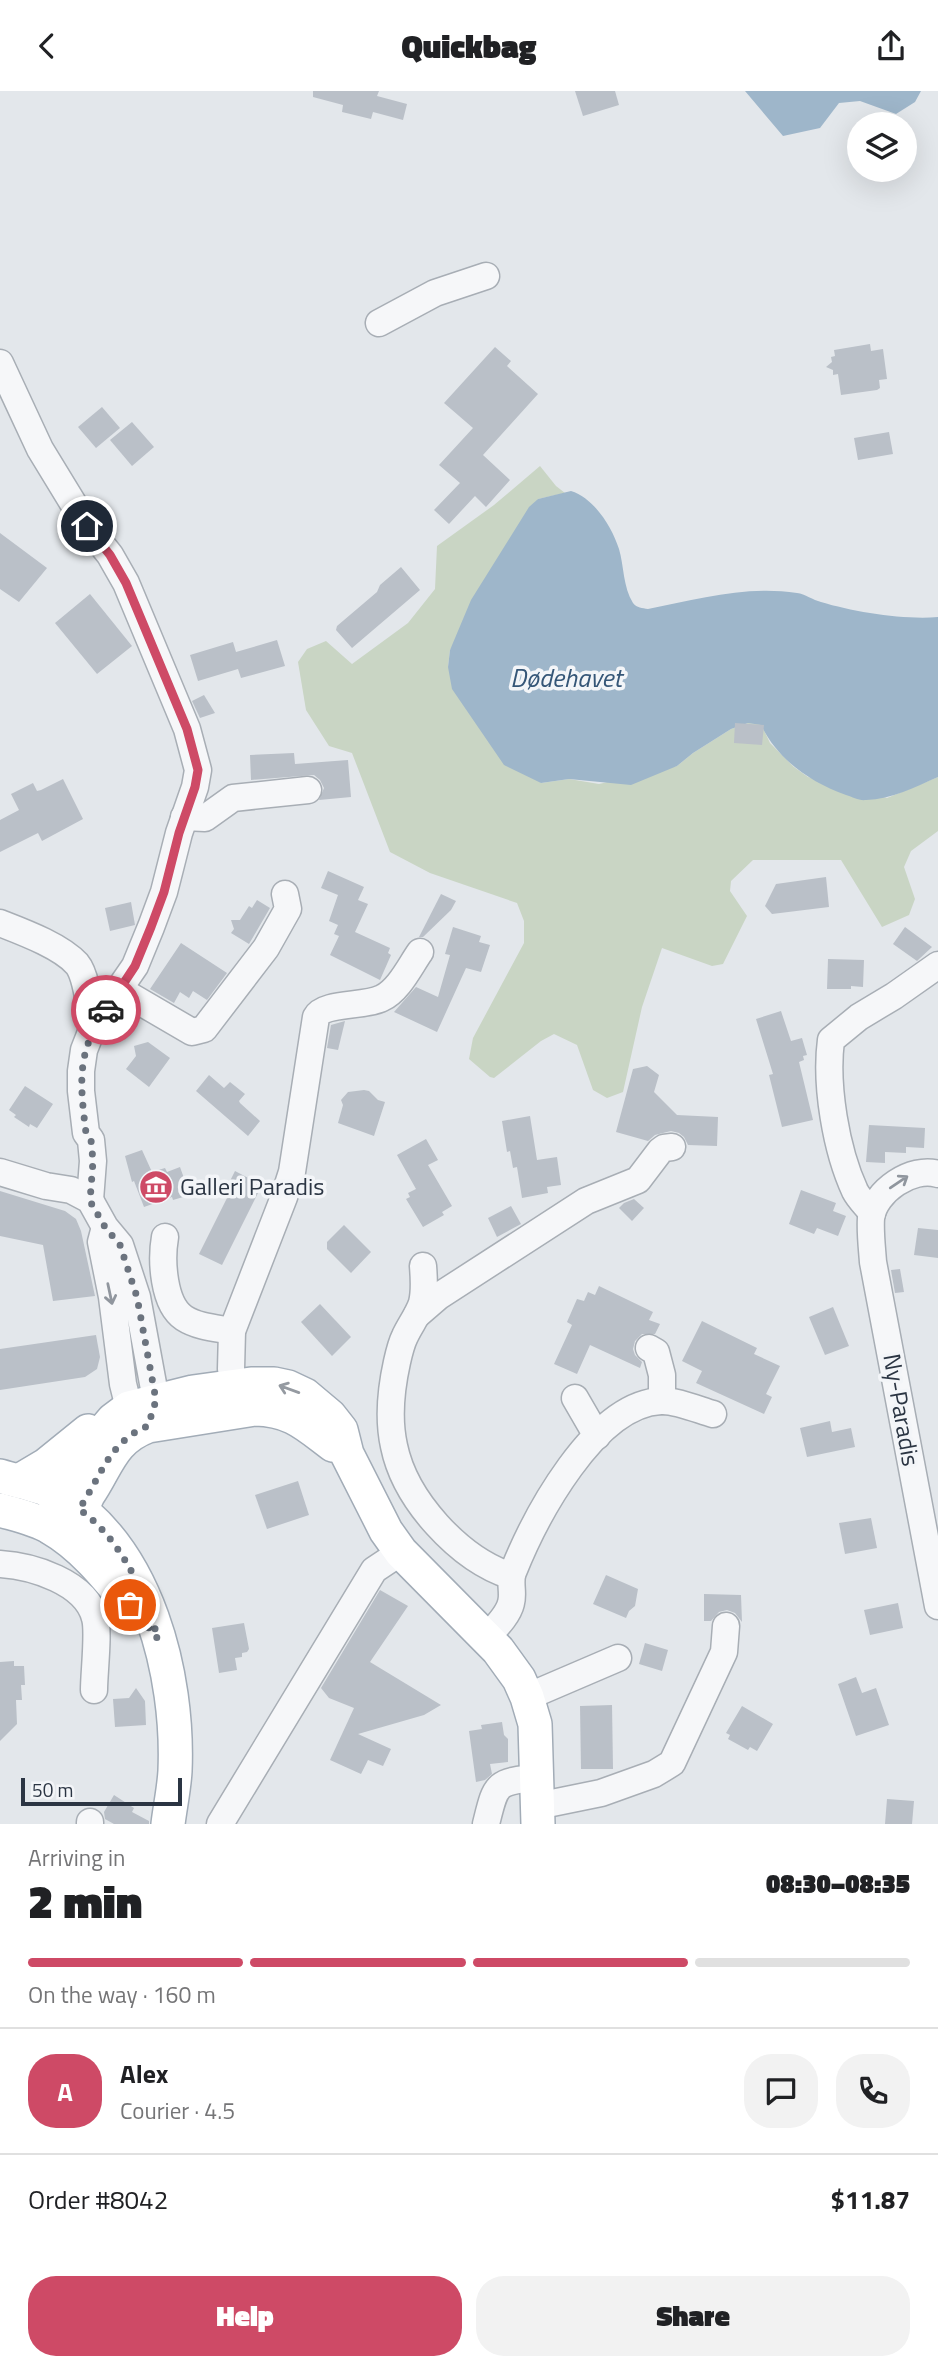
<!DOCTYPE html>
<html lang="en">
<head>
<meta charset="utf-8">
<style>
  body { margin:0; font-family:"Titillium Web",sans-serif; background:#f2f2f2; color:#202124; height:100vh; display:flex; flex-direction:column; font-size:26px; white-space:nowrap }
  * { box-sizing:border-box; margin:0 }
  p { font-size:23px; color:#757577 }
  .icon { flex:none; width:38px; height:38px; fill:none; stroke:currentColor; stroke-width:2; stroke-linecap:round; stroke-linejoin:round }
  .map { position:relative; height:1733px; overflow:hidden }
  .side { display:flex; flex-direction:column; background:#fff; flex:1 }
  .side>* { flex:none }
  .fabs { position:absolute; left:847px; top:21px; display:grid; gap:14px }
  .fabs a { display:grid; place-items:center; width:70px; height:70px; border-radius:50%; background:#fff; box-shadow:0 7px 28px #0002; font-size:35px }
  .scale { position:absolute; left:21px; bottom:18px; width:161px; box-sizing:border-box; padding-left:7px; border:4px solid #2b3543; border-top:0; font-size:19px; line-height:24px; white-space:nowrap; color:#2b3543; -webkit-text-stroke:5px #f3f5f8; paint-order:stroke }
  .pin { position:absolute; display:grid; place-items:center; width:60px; height:60px; color:#fff; margin:-30px; border:4px solid #fff; border-radius:50%; box-shadow:0 2px 7px #0007 }
  .courier { position:absolute; display:grid; place-items:center; width:70px; height:70px; margin:-35px; border:5px solid #ce4a66; border-radius:50%; background:#fff; color:#222; box-shadow:0 2px 9px #0007 }
  .head em { font-style:normal; font-weight:800 }
  .head div { display:flex; flex-direction:column-reverse }
  .head { display:flex; align-items:center; justify-content:space-between; height:119px; padding:0 28px }
  h1 { font-size:46px; font-weight:800; line-height:52px }
  .bar { display:grid; grid-template-columns:repeat(4,1fr); gap:10px 7px; align-content:center; height:84px; padding:0 28px }
  .bar i { height:9px; border-radius:5px; background:#e0e0e0 }
  .bar .selected { background:#ce4a66 }
  .bar p { grid-column:span 4 }
  .line { display:flex; align-items:center; gap:18px; padding:0 28px; border-top:2px solid #e0e0e0 }
  .line div { flex:1 }
  .round { display:grid; place-items:center; flex:none; width:74px; height:74px; border-radius:28px; background:#f2f2f2 }
  .primary-button { display:flex; gap:14px; margin-top:auto; padding:14px 28px }
  .primary-button a { flex:1; height:80px; border-radius:28px; background:#ce4a66; color:#fff; font-size:28px; font-weight:800; line-height:80px; text-align:center }
  .primary-button a+a { background:#f2f2f2; color:#202124 }
  header { display:flex; justify-content:space-between; align-items:center; height:91px; padding:0 28px; background:#fff; font-size:32px; font-weight:800 }
  .map>svg:first-child { display:block }
</style>
</head>
<body>
<header><svg class="icon" aria-label="back" viewBox="0 0 24 24"><path d="M15 5l-7 7 7 7"/></svg>Quickbag<svg class="icon" aria-label="share" viewBox="0 0 24 24"><path d="M12 15V3M7 8l5-5 5 5M5 13v7h14v-7"/></svg></header>
<div class="map">
<svg width="938" height="1733" viewBox="0 0 938 1733">
  <rect width="100%" height="100%" fill="#e3e7eb"/>
  <!-- green -->
  <path fill="#c9d5c4" d="M 540,375 L 556,395 L 565,402 L 538,408 L 450,559 L 448,576 L 541,692 L 569,688 L 599,693 L 677,675 L 693,662 L 731,638 L 748,632 L 761,633 L 770,652 L 794,676 L 808,686 L 887,707 L 938,686 L 938,740 L 911,760 L 904,776 L 915,808 L 909,824 L 882,836 L 841,769 L 753,769 L 731,790 L 730,800 L 747,825 L 723,873 L 712,875 L 662,857 L 642,916 L 623,1001 L 607,1007 L 593,999 L 577,954 L 554,943 L 541,950 L 494,987 L 490,986 L 469,968 L 473,947 L 524,852 L 524,830 L 517,812 L 430,782 L 390,761 L 352,662 L 329,655 L 306,619 L 298,571 L 307,558 L 326,550 L 352,573 L 408,532 L 435,498 L 437,455 L 494,414 Z"/>
  <!-- water -->
  <g fill="#9eb6ca">
    <path d="M 745,0 L 921,0 L 915,11 L 896,23 L 860,10 L 839,12 L 820,37 L 783,45 Z"/>
    <path d="M 571,400 C 594,407 612,436 619,458 C 624,475 623,496 633,512 C 637,517 642,517 648,518 C 697,508 747,494 797,502 C 805,503 813,509 821,511 C 854,521 904,529 938,526 L 938,686 C 915,696 892,708 866,709 C 859,710 853,706 846,704 C 810,691 778,669 761,634 L 748,632 L 731,638 L 693,662 L 677,675 L 631,694 L 569,688 L 541,692 L 504,674 L 452,598 L 448,576 L 450,559 L 471,509 L 529,416 L 538,408 Z"/>
  </g>
  <!-- building -->
  <g fill="#bac0c8">
    <path d="M 313,0 L 379,0 L 377,5 L 407,13 L 403,29 L 373,21 L 371,28 L 342,21 L 343,14 L 313,6 Z"/>
    <path d="M 575,0 L 615,0 L 619,14 L 583,25 Z"/>
    <path d="M 870,253 L 871,260 L 883,258 L 887,288 L 879,289 L 880,297 L 877,299 L 841,304 L 838,283 L 833,284 L 833,279 L 826,276 L 832,271 L 831,266 L 835,265 L 834,259 Z"/>
    <path d="M 495,256 L 511,270 L 507,275 L 538,303 L 483,364 L 510,389 L 486,416 L 475,405 L 449,433 L 434,419 L 460,392 L 439,374 L 473,337 L 444,312 Z"/>
    <path d="M 102,316 L 120,337 L 96,357 L 78,336 Z"/>
    <path d="M 132,331 L 154,356 L 132,375 L 110,349 Z"/>
    <path d="M 889,341 L 893,363 L 858,369 L 854,347 Z"/>
    <path d="M 0,442 L 47,477 L 19,511 L 0,498 Z"/>
    <path d="M 401,476 L 420,499 L 352,557 L 336,539 L 337,535 L 377,501 L 380,494 Z"/>
    <path d="M 90,503 L 132,555 L 97,583 L 55,532 Z"/>
    <path d="M 277,549 L 285,575 L 241,587 L 238,578 L 198,590 L 190,564 L 233,551 L 236,561 Z"/>
    <path d="M 204,604 L 215,622 L 200,627 L 192,610 Z"/>
    <path d="M 735,632 L 764,634 L 762,654 L 734,652 Z"/>
    <path d="M 294,662 L 295,673 L 348,669 L 351,706 L 319,709 L 324,697 L 320,689 L 314,684 L 251,689 L 250,664 Z"/>
    <path d="M 63,688 L 83,728 L 42,750 L 38,742 L 0,761 L 0,729 L 19,719 L 11,703 L 33,692 L 37,700 L 41,699 Z"/>
    <path d="M 328,780 L 364,796 L 358,809 L 368,813 L 355,841 L 390,857 L 388,862 L 391,864 L 380,889 L 330,864 L 339,845 L 334,843 L 338,834 L 329,830 L 338,804 L 321,797 Z"/>
    <path d="M 826,786 L 829,816 L 772,823 L 765,815 L 776,793 Z"/>
    <path d="M 441,803 L 456,810 L 451,819 L 423,846 L 419,846 Z"/>
    <path d="M 257,809 L 270,817 L 249,853 L 231,842 L 234,838 L 231,829 L 240,829 L 249,815 L 252,817 Z"/>
    <path d="M 131,811 L 135,834 L 110,840 L 105,817 Z"/>
    <path d="M 453,836 L 481,845 L 479,851 L 490,854 L 481,881 L 466,877 L 437,941 L 394,921 L 416,896 L 438,906 L 450,864 L 445,863 Z"/>
    <path d="M 905,836 L 932,856 L 917,870 L 893,853 Z"/>
    <path d="M 181,852 L 227,882 L 207,909 L 193,900 L 189,907 L 180,901 L 174,912 L 150,898 Z"/>
    <path d="M 828,868 L 864,869 L 863,896 L 851,895 L 851,898 L 827,898 Z"/>
    <path d="M 781,920 L 791,950 L 802,947 L 807,964 L 803,965 L 804,969 L 799,971 L 813,1029 L 782,1036 L 769,984 L 773,983 L 756,928 Z"/>
    <path d="M 345,930 L 338,959 L 327,957 L 331,934 Z"/>
    <path d="M 148,951 L 170,967 L 149,996 L 126,978 L 136,965 L 134,955 Z"/>
    <path d="M 647,975 L 659,984 L 654,1001 L 677,1024 L 718,1026 L 717,1055 L 688,1054 L 684,1046 L 679,1042 L 671,1040 L 655,1044 L 648,1050 L 616,1041 L 633,978 Z"/>
    <path d="M 209,984 L 224,997 L 230,991 L 245,1003 L 239,1010 L 240,1012 L 260,1030 L 248,1045 L 196,1000 Z"/>
    <path d="M 25,995 L 53,1013 L 37,1037 L 30,1033 L 29,1036 L 14,1026 L 16,1024 L 9,1019 Z"/>
    <path d="M 364,999 L 369,1000 L 378,1009 L 385,1011 L 374,1045 L 338,1032 L 343,1014 L 341,1009 L 348,1001 Z"/>
    <path d="M 530,1025 L 537,1069 L 557,1066 L 561,1094 L 547,1096 L 548,1102 L 522,1107 L 517,1076 L 513,1077 L 510,1060 L 507,1061 L 502,1030 Z"/>
    <path d="M 869,1034 L 925,1037 L 924,1057 L 906,1056 L 906,1062 L 885,1061 L 885,1072 L 866,1071 Z"/>
    <path d="M 426,1048 L 438,1069 L 428,1074 L 452,1115 L 442,1121 L 444,1124 L 423,1136 L 406,1108 L 410,1106 L 408,1102 L 416,1098 L 397,1064 Z"/>
    <path d="M 142,1059 L 152,1081 L 165,1077 L 167,1081 L 180,1076 L 190,1104 L 173,1109 L 172,1106 L 144,1116 L 134,1090 L 132,1091 L 125,1065 Z"/>
    <path d="M 235,1080 L 262,1094 L 222,1174 L 199,1163 L 229,1103 L 225,1100 Z"/>
    <path d="M 801,1099 L 836,1112 L 833,1120 L 846,1125 L 838,1145 L 817,1137 L 814,1143 L 789,1133 Z"/>
    <path d="M 0,1100 L 65,1120 L 76,1128 L 81,1140 L 95,1205 L 53,1210 L 43,1154 L 0,1145 Z"/>
    <path d="M 634,1108 L 644,1117 L 632,1130 L 619,1117 L 624,1112 Z"/>
    <path d="M 511,1115 L 521,1133 L 497,1146 L 488,1127 Z"/>
    <path d="M 344,1134 L 371,1161 L 351,1182 L 327,1158 L 327,1151 Z"/>
    <path d="M 918,1137 L 938,1139 L 938,1167 L 914,1164 Z"/>
    <path d="M 900,1178 L 904,1201 L 895,1202 L 891,1179 Z"/>
    <path d="M 599,1195 L 653,1221 L 649,1229 L 660,1233 L 655,1243 L 642,1243 L 635,1250 L 633,1258 L 635,1264 L 642,1271 L 640,1277 L 590,1254 L 577,1283 L 554,1273 L 572,1234 L 567,1231 L 577,1208 L 584,1210 L 588,1201 L 595,1204 Z"/>
    <path d="M 320,1213 L 351,1246 L 332,1265 L 301,1231 Z"/>
    <path d="M 833,1216 L 849,1255 L 825,1264 L 809,1226 Z"/>
    <path d="M 702,1230 L 757,1257 L 754,1263 L 780,1275 L 766,1303 L 772,1306 L 764,1323 L 696,1292 L 702,1280 L 682,1270 Z"/>
    <path d="M 96,1244 L 100,1266 L 97,1278 L 85,1286 L 0,1299 L 0,1258 Z"/>
    <path d="M 830,1330 L 832,1341 L 851,1337 L 855,1356 L 807,1366 L 800,1337 Z"/>
    <path d="M 298,1390 L 309,1424 L 267,1438 L 255,1404 Z"/>
    <path d="M 871,1427 L 877,1457 L 845,1463 L 839,1432 Z"/>
    <path d="M 606,1484 L 638,1498 L 635,1515 L 629,1520 L 626,1527 L 593,1513 Z"/>
    <path d="M 380,1499 L 408,1515 L 370,1571 L 441,1614 L 424,1624 L 358,1643 L 391,1658 L 383,1675 L 368,1669 L 361,1683 L 330,1669 L 354,1617 L 329,1607 L 321,1597 Z"/>
    <path d="M 704,1503 L 741,1504 L 742,1531 L 735,1522 L 727,1519 L 719,1521 L 711,1530 L 704,1530 Z"/>
    <path d="M 898,1512 L 903,1537 L 870,1544 L 864,1519 Z"/>
    <path d="M 244,1532 L 249,1558 L 247,1561 L 242,1562 L 242,1566 L 235,1567 L 237,1579 L 219,1582 L 212,1537 Z"/>
    <path d="M 645,1552 L 668,1559 L 662,1580 L 639,1573 Z"/>
    <path d="M 14,1570 L 14,1575 L 24,1575 L 25,1594 L 21,1594 L 22,1609 L 16,1609 L 17,1633 L 0,1650 L 0,1571 Z"/>
    <path d="M 856,1586 L 862,1602 L 876,1597 L 889,1634 L 856,1645 L 838,1593 Z"/>
    <path d="M 136,1597 L 145,1610 L 146,1634 L 115,1636 L 113,1608 L 129,1607 Z"/>
    <path d="M 612,1614 L 613,1678 L 581,1678 L 580,1615 Z"/>
    <path d="M 742,1615 L 773,1633 L 757,1660 L 750,1656 L 748,1659 L 728,1648 L 730,1644 L 726,1642 Z"/>
    <path d="M 502,1631 L 504,1644 L 508,1648 L 508,1671 L 490,1673 L 492,1683 L 485,1689 L 476,1691 L 469,1640 L 482,1638 L 481,1634 Z"/>
    <path d="M 114,1704 L 134,1717 L 132,1721 L 149,1730 L 149,1733 L 114,1733 L 105,1728 L 104,1721 Z"/>
    <path d="M 887,1708 L 914,1710 L 912,1733 L 885,1733 Z"/>
  </g>
  <g fill="none" stroke-linecap="round" stroke-linejoin="round">
    <!-- minor casing -->
    <g stroke="#a8aeb5" stroke-width="29">
      <g id="minor">
        <path d="M 379,232 L 435,202 L 486,185"/>
        <path d="M 0,272 L 40,358 L 87,435 L 110,464 L 126,492 L 187,638 L 198,679 L 195,696 L 179,742 L 164,801 L 151,836 L 135,875 L 93,936 L 84,959 L 81,980 L 81,1000 L 86,1042 L 91,1049 L 93,1070 L 90,1109"/>
        <path d="M 184,726 L 205,727 L 233,707 L 308,699"/>
        <path d="M 0,832 C 23,841 61,855 77,873 C 87,885 90,920 93,936"/>
        <path d="M 120,899 L 192,941 L 204,938 L 266,857 L 288,818 L 285,803"/>
        <path d="M 0,1081 L 46,1095 L 71,1099 L 90,1109 L 105,1136 L 120,1154 L 137,1206 L 156,1309 L 148,1335 L 129,1317 L 123,1293 L 112,1206 L 101,1151 L 105,1136"/>
        <path d="M 938,1083 C 912,1075 875,1100 871,1127 C 870,1141 872,1157 873,1171 L 938,1515"/>
        <path d="M 872,1122 C 867,1115 859,1108 855,1100 C 836,1059 825,994 831,949 L 859,926 L 894,905 L 938,874"/>
        <path d="M 165,1146 C 161,1169 163,1213 184,1227 C 198,1236 216,1237 232,1240"/>
        <path d="M 423,1175 C 424,1187 425,1200 422,1212 C 418,1224 410,1234 405,1245 C 401,1253 399,1262 397,1271 C 391,1298 388,1328 394,1355 C 405,1409 459,1468 511,1485"/>
        <path d="M 417,1224 L 439,1205 L 586,1110 L 638,1089 L 660,1060 L 664,1057 L 672,1056"/>
        <path d="M 649,1257 L 656,1261 L 662,1284 L 662,1310"/>
        <path d="M 231,1278 L 232,1240 L 284,1106 L 292,1081 L 316,926 C 324,911 365,916 382,907 C 399,899 410,875 420,861"/>
        <path d="M 575,1307 L 597,1345"/>
        <path d="M 0,1473 C 32,1475 86,1491 95,1527 C 99,1541 94,1582 94,1599"/>
        <path d="M 486,1547 C 494,1538 508,1525 511,1512 C 514,1502 509,1491 513,1481 C 535,1426 594,1313 661,1310 C 675,1309 699,1319 713,1323"/>
        <path d="M 527,1606 L 618,1567"/>
        <path d="M 538,1711 L 552,1712 L 601,1702 L 654,1683 L 672,1672 L 724,1561 L 726,1535"/>
        <path d="M 90,1731 L 90,1733"/>
        <path d="M 220,1733 L 374,1479 L 401,1461"/>
        <path d="M 486,1733 C 496,1693 495,1690 538,1687"/>
      </g>
    </g>
    <!-- major casing -->
    <g stroke="#a2acb7" stroke-width="36">
      <g id="major">
        <path d="M 0,1385 C 20,1391 44,1395 61,1405 C 148,1458 179,1584 175,1680 C 174,1698 170,1716 168,1733"/>
        <path d="M 19,1390 L 46,1374 L 88,1340"/>
        <path d="M 0,1419 C 17,1424 36,1428 51,1437 C 86,1457 113,1494 139,1525"/>
        <path d="M 60,1430 C 66,1426 74,1423 79,1418 C 83,1415 86,1409 88,1404 C 108,1375 111,1349 148,1335 L 255,1318 C 292,1319 305,1333 333,1354"/>
        <path d="M 50,1436 L 59,1404 L 66,1389 L 90,1356 L 113,1329 L 129,1317 L 193,1301 L 251,1293 L 274,1293 L 288,1296 L 305,1304 L 330,1325 L 341,1339 L 347,1363 L 386,1440 L 401,1461 L 498,1559 L 519,1588 L 527,1606 L 535,1633 L 538,1733"/>
      </g>
    </g>
    <!-- minor -->
    <use href="#minor" stroke="#f6f7f9" stroke-width="26"/>
    <!-- major -->
    <use href="#major" stroke="#fff" stroke-width="33"/>
  </g>
  <!-- one-way arrows -->
  <defs><path id="oneway-shaft" d="M-6 0H5M1.5-3L5.5 0L1.5 3" fill="none" stroke-width="1.6" stroke-linecap="round" stroke-linejoin="round" transform="scale(1.75)"/></defs>
  <g stroke="#90969e">
    <use href="#oneway-shaft" transform="translate(899 1091) rotate(-34)"/>
    <use href="#oneway-shaft" transform="translate(110 1203) rotate(78)"/>
  </g>
  <use stroke="#959aa1" href="#oneway-shaft" transform="translate(289 1298) rotate(-160)"/>
  <g fill="none" stroke-linecap="round" stroke-linejoin="round">
    <!-- done -->
    <path stroke="#6b737e" stroke-width="7" stroke-dasharray="0 12.6" d="M 106,919 C 76,961 80,993 86,1042 L 91,1049 L 93,1070 L 90,1110 L 105,1136 L 120,1154 L 137,1206 L 156,1309 L 148,1335 C 109,1350 101,1386 79,1418 C 121,1448 145,1501 158,1548 L 130,1514"/>
    <!-- route -->
    <path stroke="#ce4a66" stroke-width="9" d="M 87,435 L 110,464 L 126,492 L 187,638 L 198,679 L 195,696 L 179,742 L 164,801 L 151,836 L 135,875 L 106,919"/>
  </g>
  <!-- icons -->
  <defs>
    <g id="museum-disc" transform="scale(1.75)"><circle r="9.5" fill="#ce4a66" stroke="#f3f5f8"/><path d="M0-6L6-3V-2H-6V-3ZM-5-1h2V3h-2ZM-1-1h2V3h-2ZM3-1h2V3H3ZM-6 4H6V6H-6Z" fill="#fff"/></g>
  </defs>
  <g fill-rule="evenodd">
    <use href="#museum-disc" x="156" y="1096"/>
  </g>
  <g text-anchor="middle" stroke-width="7" stroke-linejoin="round" paint-order="stroke">
    <!-- poi labels -->
    <g font-size="24" fill="#2b3543" stroke="#f3f5f8" text-anchor="start">
      <text x="180" y="1104">Galleri Paradis</text>
    </g>
    <!-- street labels -->
    <g font-size="24" fill="#2b3543" stroke="#f3f5f8">
      <text transform="translate(901 1319) rotate(80)" y="8">Ny-Paradis</text>
    </g>
    <!-- water labels -->
    <g font-size="26" font-style="italic" fill="#355677" stroke="#f3f5f8">
      <text x="566" y="596">Dødehavet</text>
    </g>
  </g>
</svg>
<div class="fabs">
<a><svg class="icon" aria-label="layers" viewBox="0 0 24 24"><path d="M12 4l9 5-9 5-9-5zM3 14l9 5 9-5"/></svg></a>
</div>
<div class="scale">50 m</div>
<div class="pin" style="left:130px;top:1514px;background:#ea580c"><svg class="icon" aria-label="bag" viewBox="0 0 24 24"><path d="M5 8h14l-1 12H6zM9 8a3 3 0 0 1 6 0"/></svg></div>
<div class="pin" style="left:87px;top:435px;background:#1f2937"><svg class="icon" aria-label="home" viewBox="0 0 24 24"><path d="M3 11l9-7 9 7M6 9v11h12V9"/></svg></div>
<div class="courier" style="left:106px;top:919px"><svg class="icon" aria-label="car" viewBox="0 0 24 24"><path d="M5 17H2v-5l4-1 3-4h7l3 4 3 1v5h-3M9 17h6M6 11h13"/><circle cx="7" cy="17" r="2"/><circle cx="17" cy="17" r="2"/></svg></div>
</div>
<section class="side">
<div class="head"><div><h1>2 min</h1><p>Arriving in</p></div><em>08:30–08:35</em></div>
<div class="bar"><i class="selected"></i><i class="selected"></i><i class="selected"></i><i></i><p>On the way · 160 m</p></div>
<div class="line" style="height:126px"><b class="round" style="background:#ce4a66;color:#fff">A</b><div><b>Alex</b><p>Courier · 4.5</p></div><a class="round"><svg class="icon" aria-label="chat" viewBox="0 0 24 24"><path d="M4 5h16v11H9l-5 4z"/></svg></a><a class="round"><svg class="icon" aria-label="phone" viewBox="0 0 24 24"><path d="M5 4h4l2 5-3 2q2 4 5 5l2-3 5 2v4C11 20 4 13 5 4z"/></svg></a></div>
<div class="line" style="height:91px"><div>Order #8042</div><b>$11.87</b></div>
<div class="primary-button"><a>Help</a><a>Share</a></div>
</section>
</body>
</html>
